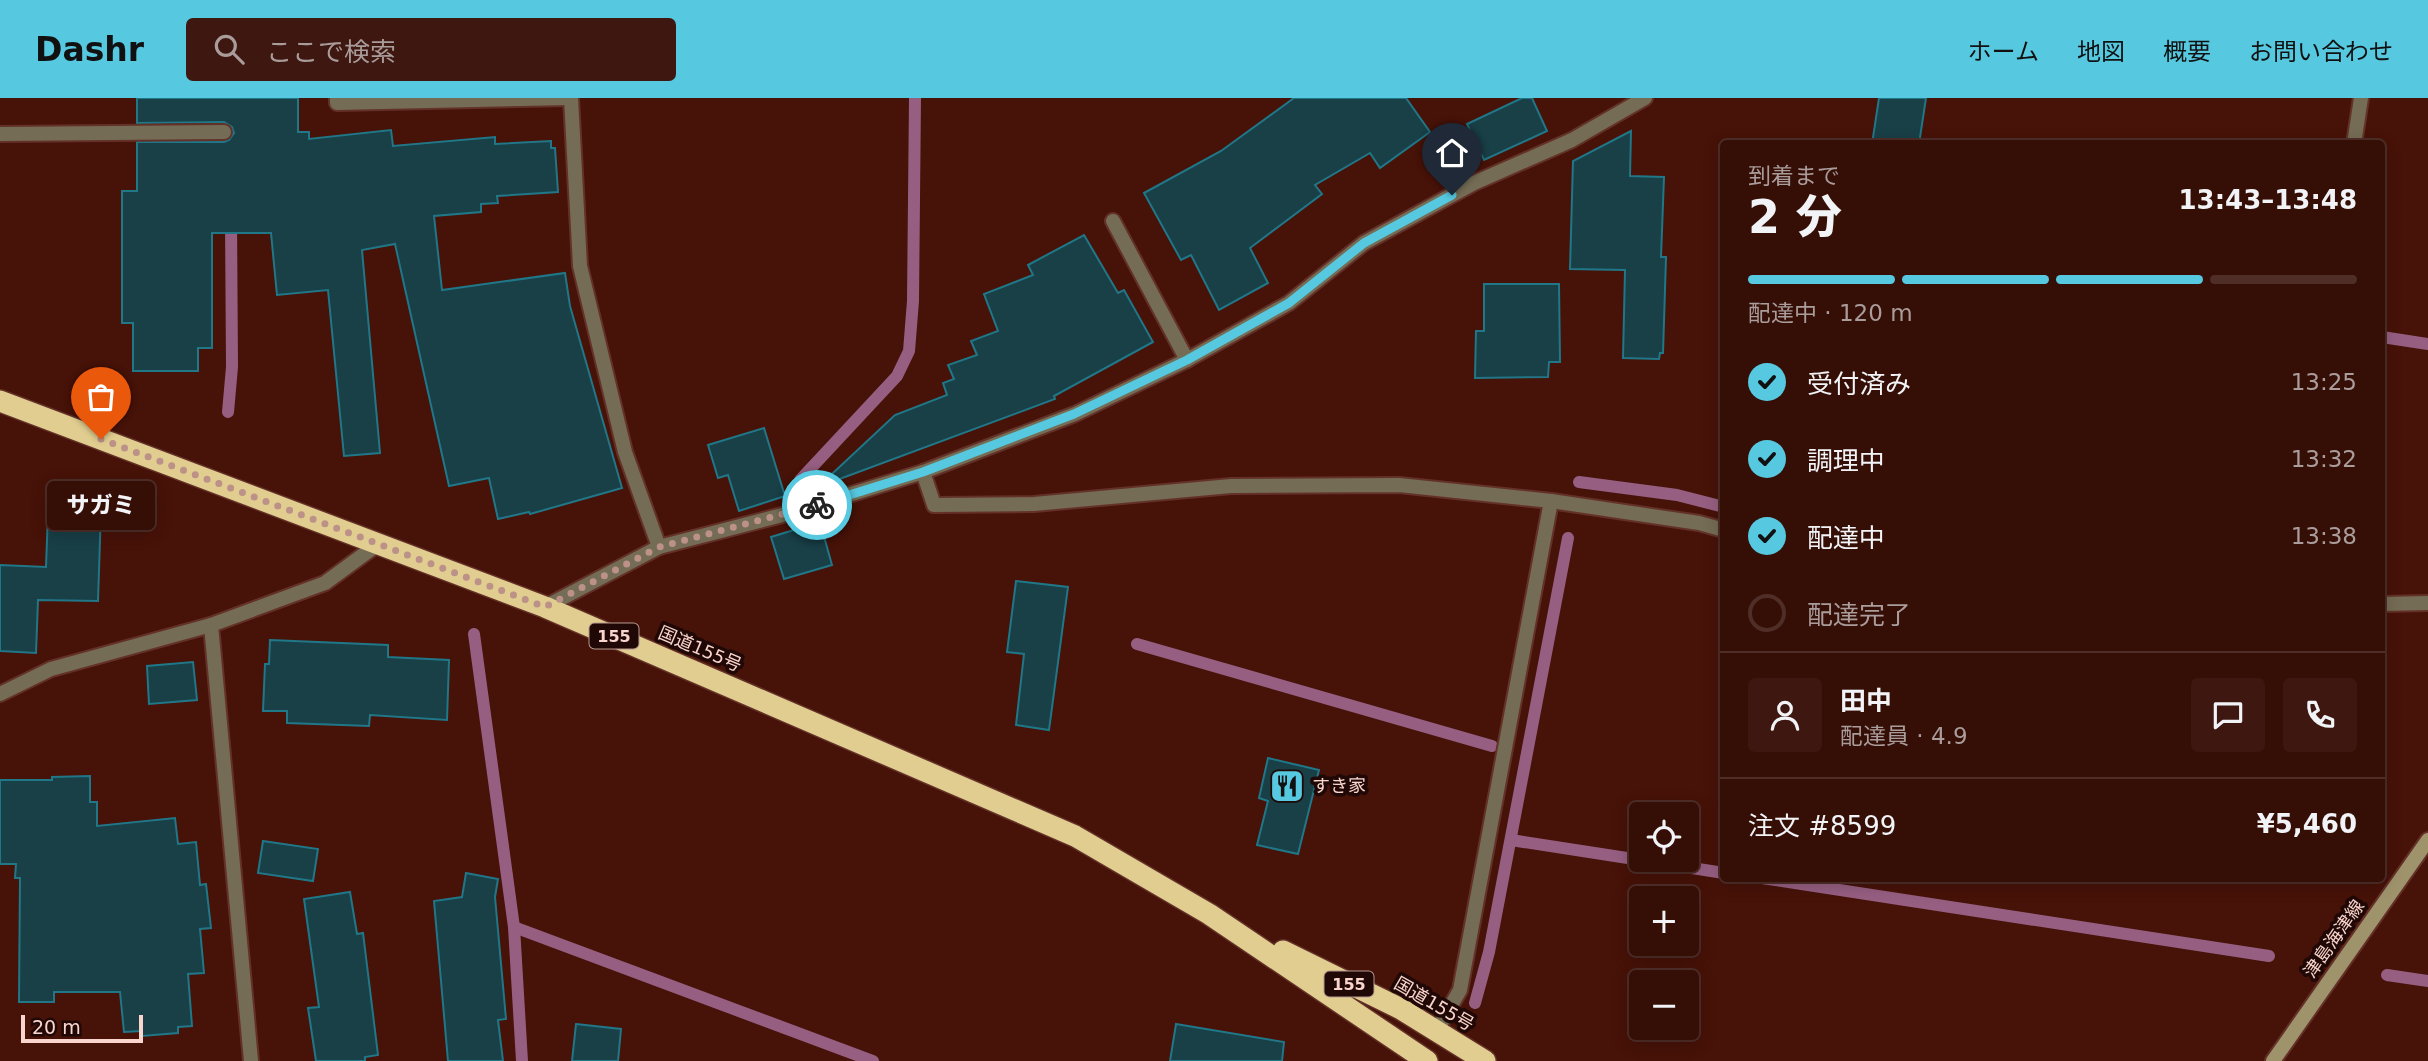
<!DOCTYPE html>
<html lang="ja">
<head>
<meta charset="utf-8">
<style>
  body { margin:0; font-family:"DejaVu Sans","Noto Sans JP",sans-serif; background:#3d1710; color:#f1f3f6; height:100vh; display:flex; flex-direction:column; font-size:26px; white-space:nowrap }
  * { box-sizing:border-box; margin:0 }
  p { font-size:23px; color:#aa9c9b }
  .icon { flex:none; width:38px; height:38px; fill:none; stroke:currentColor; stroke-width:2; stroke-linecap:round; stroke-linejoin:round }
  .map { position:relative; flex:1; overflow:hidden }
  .drawer { position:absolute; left:1720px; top:42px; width:665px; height:742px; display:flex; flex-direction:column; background:#350e06; border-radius:7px; box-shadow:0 4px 18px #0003,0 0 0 2px #4f2e28 }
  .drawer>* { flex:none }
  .tools { position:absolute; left:1629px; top:704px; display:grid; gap:14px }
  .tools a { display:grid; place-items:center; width:70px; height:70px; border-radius:7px; background:#350e06; box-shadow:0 4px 18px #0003,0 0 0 2px #4f2e28; font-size:35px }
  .scale { position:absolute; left:21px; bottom:18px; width:122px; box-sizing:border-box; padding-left:7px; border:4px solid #f9d5cd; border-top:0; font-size:19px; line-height:24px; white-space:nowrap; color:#f9d5cd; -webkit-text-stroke:5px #1f0805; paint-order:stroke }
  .pin { position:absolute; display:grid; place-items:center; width:60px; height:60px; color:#fff; margin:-72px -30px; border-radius:50% 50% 50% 0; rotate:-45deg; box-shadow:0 0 7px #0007 }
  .pin .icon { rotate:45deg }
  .courier { position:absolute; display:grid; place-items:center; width:70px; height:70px; margin:-35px; border:5px solid #56c9e0; border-radius:50%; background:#fff; color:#222; box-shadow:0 2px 9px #0007 }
  .bubble { position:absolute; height:49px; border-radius:7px; background:#350e06; box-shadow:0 4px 18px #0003,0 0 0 2px #4f2e28; font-size:23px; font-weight:800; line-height:49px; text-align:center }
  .headline em { font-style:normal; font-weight:800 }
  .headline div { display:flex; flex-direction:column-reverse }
  .headline { display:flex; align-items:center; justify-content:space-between; height:119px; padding:0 28px }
  h1 { font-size:46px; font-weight:800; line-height:52px }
  .bar { display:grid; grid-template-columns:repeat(4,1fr); gap:10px 7px; align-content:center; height:84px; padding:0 28px }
  .bar i { height:9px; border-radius:5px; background:#4f2e28 }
  .bar .current { background:#56c9e0 }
  .bar p { grid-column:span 4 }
  .line { display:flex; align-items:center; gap:18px; padding:0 28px; border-top:2px solid #4f2e28 }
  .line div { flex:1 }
  .round { display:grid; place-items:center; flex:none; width:74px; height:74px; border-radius:7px; background:#3d1710 }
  ol { padding:0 28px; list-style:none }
  li { display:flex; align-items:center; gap:21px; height:77px }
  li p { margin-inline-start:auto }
  li .icon { padding:7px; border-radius:50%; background:#56c9e0; color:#111; stroke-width:4 }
  li:last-child { color:#aa9c9b }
  li i { width:38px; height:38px; border:4px solid #4f2e28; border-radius:50% }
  header { display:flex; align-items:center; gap:42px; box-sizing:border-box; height:98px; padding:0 35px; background:#56c9e0; color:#111 }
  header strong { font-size:33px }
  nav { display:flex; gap:38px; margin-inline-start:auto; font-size:24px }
  .search { width:490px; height:63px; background:#3d1710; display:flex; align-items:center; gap:18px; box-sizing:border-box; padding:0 24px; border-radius:7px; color:#aa9c9b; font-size:26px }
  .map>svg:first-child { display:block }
</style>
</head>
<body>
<header>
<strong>Dashr</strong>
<div class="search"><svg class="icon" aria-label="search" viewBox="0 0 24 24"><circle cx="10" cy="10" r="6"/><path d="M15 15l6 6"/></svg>ここで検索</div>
<nav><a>ホーム</a><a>地図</a><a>概要</a><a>お問い合わせ</a></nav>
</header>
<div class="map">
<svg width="2428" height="963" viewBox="0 0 2428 963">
  <rect width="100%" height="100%" fill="#471208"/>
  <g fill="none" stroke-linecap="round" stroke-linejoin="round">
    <!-- stream -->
    <g stroke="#965f82" stroke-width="12">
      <path d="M 230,0 L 230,55"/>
      <path d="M 2382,239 L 2428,246"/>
      <path d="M 228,314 L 232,269 L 231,119"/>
      <path d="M 800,382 L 897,278 L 909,253 L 913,203 L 915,0"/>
      <path d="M 1579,384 L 1677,397 L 1724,409"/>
      <path d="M 474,536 L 514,829 L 522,963"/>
      <path d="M 1137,546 L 1492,648"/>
      <path d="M 1511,742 L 1724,775"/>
      <path d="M 1762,780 L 2269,858"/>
      <path d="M 514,829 L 873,963"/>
      <path d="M 2387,877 L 2428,883"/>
      <path d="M 1475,905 L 1489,854 L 1568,440"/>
    </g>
  </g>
  <!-- building -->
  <g fill="#193f47" stroke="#207788" stroke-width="2">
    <path d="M 137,0 L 298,0 L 298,34 L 309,34 L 309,41 L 391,32 L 393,48 L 495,39 L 495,46 L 551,43 L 551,50 L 555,50 L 558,94 L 497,98 L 498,105 L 481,106 L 481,114 L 434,118 L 442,192 L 565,175 L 570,208 L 622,390 L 530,416 L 529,414 L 498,421 L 489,380 L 449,388 L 395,146 L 362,152 L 380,355 L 344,358 L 328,192 L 277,197 L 271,135 L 212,135 L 212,250 L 198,250 L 198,273 L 133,273 L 133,225 L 122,225 L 122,93 L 137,93 L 137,44 L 224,44 L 229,42 L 234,35 L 232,29 L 224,24 L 137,25 Z"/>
    <path d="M 1294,0 L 1406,0 L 1430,34 L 1380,70 L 1370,55 L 1315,87 L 1322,96 L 1250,150 L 1268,185 L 1219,212 L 1191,157 L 1181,162 L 1144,95 L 1221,53 Z"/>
    <path d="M 1522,0 L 1532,0 L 1547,33 L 1484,62 L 1467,26 Z"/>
    <path d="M 1879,0 L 1926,0 L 1919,46 L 1872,46 Z"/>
    <path d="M 1631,33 L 1630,78 L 1664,79 L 1661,159 L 1666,159 L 1663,255 L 1660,255 L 1659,261 L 1623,260 L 1625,172 L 1570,171 L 1573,63 Z"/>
    <path d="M 1084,137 L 1118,195 L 1124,192 L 1153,244 L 1054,298 L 1055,301 L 818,389 L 895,317 L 947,297 L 943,285 L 954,281 L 948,267 L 977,257 L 971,243 L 998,233 L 984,196 L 1033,177 L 1028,167 Z"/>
    <path d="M 1484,186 L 1559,186 L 1560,264 L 1549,264 L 1548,279 L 1475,280 L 1476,233 L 1484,233 Z"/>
    <path d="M 764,330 L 785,398 L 739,413 L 728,377 L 718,380 L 708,347 Z"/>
    <path d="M 57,410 L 101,411 L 98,503 L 38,502 L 36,555 L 0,553 L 0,467 L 46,469 L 48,416 L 57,416 Z"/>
    <path d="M 820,424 L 832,467 L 784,481 L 771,439 Z"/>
    <path d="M 1016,483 L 1068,489 L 1049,632 L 1016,627 L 1024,556 L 1007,554 Z"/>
    <path d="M 270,542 L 388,547 L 388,559 L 449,562 L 447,622 L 370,617 L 369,628 L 287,625 L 287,613 L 263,613 L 265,566 L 269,566 Z"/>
    <path d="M 193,564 L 197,602 L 149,606 L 147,568 Z"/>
    <path d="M 1268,660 L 1319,672 L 1298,756 L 1257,747 L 1268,703 L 1259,700 Z"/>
    <path d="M 90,678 L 90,704 L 97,704 L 97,728 L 175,720 L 178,746 L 196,744 L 200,787 L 206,786 L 211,830 L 200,831 L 204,875 L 188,876 L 192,928 L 178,929 L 178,935 L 142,938 L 142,933 L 124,934 L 120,894 L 54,894 L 54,904 L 19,904 L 20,780 L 15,780 L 16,766 L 0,766 L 0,682 L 52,682 L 52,679 Z"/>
    <path d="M 263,743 L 318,751 L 313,783 L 258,775 Z"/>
    <path d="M 466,775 L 498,781 L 495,799 L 506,921 L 498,922 L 503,963 L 448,963 L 434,803 L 462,799 Z"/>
    <path d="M 350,794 L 357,836 L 363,835 L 378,957 L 365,959 L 365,963 L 316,963 L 308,910 L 319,909 L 304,801 Z"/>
    <path d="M 576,926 L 621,931 L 618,963 L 572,963 Z"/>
    <path d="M 1176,926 L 1284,944 L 1282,963 L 1170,963 Z"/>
  </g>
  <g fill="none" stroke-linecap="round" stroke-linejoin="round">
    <!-- lane casing -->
    <g stroke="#633128" stroke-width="18">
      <path id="lane" d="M 0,36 L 224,34"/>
    </g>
    <!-- street casing -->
    <g stroke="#633128" stroke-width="18">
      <g id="street">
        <path d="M 337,0 L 337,5 L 571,0"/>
        <path d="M 571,0 L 580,168 L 625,354 L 659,449"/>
        <path d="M 2354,46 L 2361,0"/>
        <path d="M 1113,123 L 1187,262"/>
        <path d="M 923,374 L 934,407 L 1034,406 L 1231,388 L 1399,387 L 1551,403 L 1699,425 L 1724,432"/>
        <path d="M 2382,506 L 2428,505"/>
        <path d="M 545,509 L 659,449 L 790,415 L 923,374 L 1075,316 L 1187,262 L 1289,205 L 1364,145 L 1474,85 L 1572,42 L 1645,0"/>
        <path d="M 211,527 L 251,963"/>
        <path d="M 0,596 L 51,571 L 211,527 L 325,485 L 378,446"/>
        <path d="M 1437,932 L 1460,892 L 1551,403"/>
      </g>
    </g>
    <!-- secondary casing -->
    <g stroke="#633128" stroke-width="18">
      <path id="secondary" d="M 2273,963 L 2428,742"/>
    </g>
    <!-- highway casing -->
    <g stroke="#633128" stroke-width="24">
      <g id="highway">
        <path d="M 0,303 L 545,509 L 1075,738 L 1209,816 L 1427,963"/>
        <path d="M 1283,853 L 1401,911 L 1485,963"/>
      </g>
    </g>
    <!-- lane -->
    <use href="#lane" stroke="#746c54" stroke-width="14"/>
    <!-- street -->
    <use href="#street" stroke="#746c54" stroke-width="14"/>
    <!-- secondary -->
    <use href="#secondary" stroke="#9f936c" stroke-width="14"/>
    <!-- highway -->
    <use href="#highway" stroke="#e0cd8f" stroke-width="21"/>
  </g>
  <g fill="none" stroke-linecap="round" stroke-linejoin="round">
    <!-- done -->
    <path stroke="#bb9188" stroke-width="7" stroke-dasharray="0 12.6" d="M 101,341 L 545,509 L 659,449 L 817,407"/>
    <!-- route -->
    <path stroke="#56c9e0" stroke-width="9" d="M 817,407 L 923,374 L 1074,316 L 1187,262 L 1289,205 L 1364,145 L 1452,97"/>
  </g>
  <!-- icons -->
  <defs>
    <g id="restaurant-square" transform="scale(1.75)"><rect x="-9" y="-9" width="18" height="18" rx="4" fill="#56c9e0" stroke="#1f0805"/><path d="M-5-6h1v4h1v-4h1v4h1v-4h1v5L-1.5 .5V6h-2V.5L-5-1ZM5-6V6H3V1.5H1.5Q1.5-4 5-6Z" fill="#111"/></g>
  </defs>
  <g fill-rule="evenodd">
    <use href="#restaurant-square" x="1287" y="688"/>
  </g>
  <g text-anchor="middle" stroke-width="7" stroke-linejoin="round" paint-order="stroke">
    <!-- shield labels -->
    <g fill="#1f0805" stroke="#b89891" stroke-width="2">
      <rect x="589.5" y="525.5" width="49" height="25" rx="5"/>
      <rect x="1324.5" y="873.5" width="49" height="25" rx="5"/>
    </g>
    <g font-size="16" font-weight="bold" fill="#f9d5cd">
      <text x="614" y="544">155</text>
      <text x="1349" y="892">155</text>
    </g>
    <!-- street labels -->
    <g font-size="18" fill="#f9d5cd" stroke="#1f0805">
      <text transform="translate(700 551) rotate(23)" y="6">国道155号</text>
      <text transform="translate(2334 841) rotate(-55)" y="6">津島海津線</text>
      <text transform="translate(1434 906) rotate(30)" y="6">国道155号</text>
    </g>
    <!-- poi labels -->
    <g font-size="18" fill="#f9d5cd" stroke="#1f0805" text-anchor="start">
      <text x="1312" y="694">すき家</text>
    </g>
  </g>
</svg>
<div class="tools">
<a><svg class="icon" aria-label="locate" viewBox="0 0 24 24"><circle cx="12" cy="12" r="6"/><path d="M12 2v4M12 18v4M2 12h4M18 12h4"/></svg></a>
<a>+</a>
<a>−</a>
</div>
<div class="scale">20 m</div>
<div class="pin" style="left:101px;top:341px;background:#ea580c"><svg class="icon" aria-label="bag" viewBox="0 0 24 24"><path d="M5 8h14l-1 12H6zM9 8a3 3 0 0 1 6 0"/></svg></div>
<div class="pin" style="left:1452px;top:97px;background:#1f2937"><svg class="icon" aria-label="home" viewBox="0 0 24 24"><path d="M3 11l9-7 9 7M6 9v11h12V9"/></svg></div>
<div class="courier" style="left:817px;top:407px"><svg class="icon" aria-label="bike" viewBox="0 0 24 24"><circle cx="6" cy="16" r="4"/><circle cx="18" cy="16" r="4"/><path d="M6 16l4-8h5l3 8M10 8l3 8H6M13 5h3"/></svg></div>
<div class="bubble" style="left:47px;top:383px;width:108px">サガミ</div>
<section class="drawer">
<div class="headline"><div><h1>2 分</h1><p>到着まで</p></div><em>13:43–13:48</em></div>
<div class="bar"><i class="current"></i><i class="current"></i><i class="current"></i><i></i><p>配達中 · 120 m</p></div>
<ol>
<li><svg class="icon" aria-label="check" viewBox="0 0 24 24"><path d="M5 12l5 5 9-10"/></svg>受付済み<p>13:25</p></li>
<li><svg class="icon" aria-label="check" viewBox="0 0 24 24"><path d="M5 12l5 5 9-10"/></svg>調理中<p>13:32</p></li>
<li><svg class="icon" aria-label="check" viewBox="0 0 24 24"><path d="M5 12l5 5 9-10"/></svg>配達中<p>13:38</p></li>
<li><i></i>配達完了</li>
</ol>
<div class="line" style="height:126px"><a class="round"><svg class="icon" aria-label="person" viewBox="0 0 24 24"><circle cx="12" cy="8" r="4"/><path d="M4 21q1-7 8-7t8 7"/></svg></a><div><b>田中</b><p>配達員 · 4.9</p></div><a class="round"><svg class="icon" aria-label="chat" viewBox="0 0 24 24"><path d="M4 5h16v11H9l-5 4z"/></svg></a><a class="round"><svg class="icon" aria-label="phone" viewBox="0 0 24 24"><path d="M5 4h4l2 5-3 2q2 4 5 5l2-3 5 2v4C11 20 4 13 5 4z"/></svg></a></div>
<div class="line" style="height:91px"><div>注文 #8599</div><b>¥5,460</b></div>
</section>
</div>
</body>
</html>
